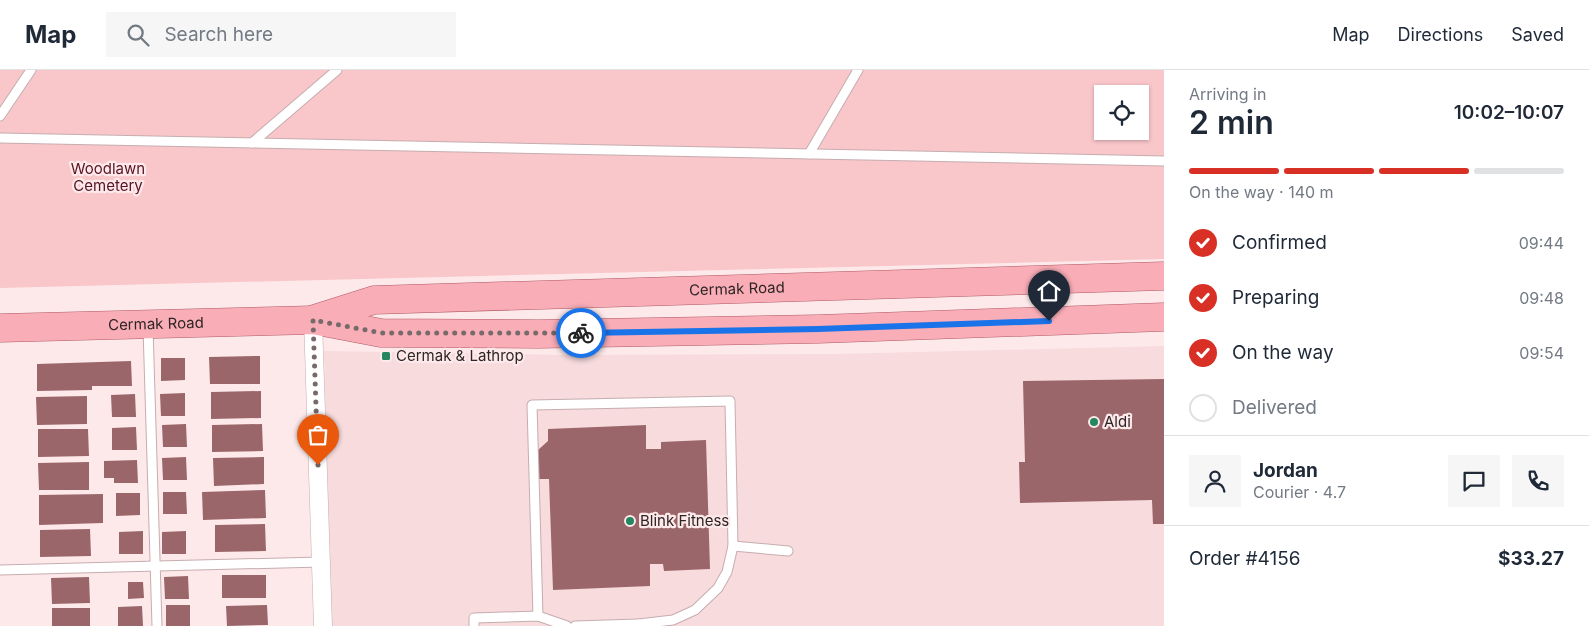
<!DOCTYPE html>
<html lang="en">
<head>
<meta charset="utf-8">
<style>
  body { margin:0; font-family:Inter,sans-serif; background:#f6f6f7; color:#1f2937; height:100vh; display:flex; flex-direction:column; font-size:19px; white-space:nowrap }
  * { box-sizing:border-box; margin:0 }
  p { font-size:16px; color:#747a83 }
  .icon { flex:none; width:28px; height:28px; fill:none; stroke:currentColor; stroke-width:2; stroke-linecap:round; stroke-linejoin:round }
  .map { position:relative; flex:1; overflow:hidden }
  .drawer { display:flex; flex-direction:column; background:#fff; width:425px }
  .drawer>* { flex:none }
  .fabs { position:absolute; left:1094px; top:15px; display:grid; gap:10px }
  .fabs a { display:grid; place-items:center; width:55px; height:55px; border-radius:0px; background:#fff; box-shadow:0 1px 4px #0004; font-size:25px }
  .pin { position:absolute; display:grid; place-items:center; width:42px; height:42px; color:#fff; margin:-51px -21px; border-radius:50% 50% 50% 0; rotate:-45deg; box-shadow:0 0 5px #0007 }
  .pin .icon { rotate:45deg }
  .courier { position:absolute; display:grid; place-items:center; width:50px; height:50px; margin:-25px; border:4px solid #1a73e8; border-radius:50%; background:#fff; color:#222; box-shadow:0 1px 6px #0007 }
  .head em { font-style:normal; font-weight:600 }
  .head div { display:flex; flex-direction:column-reverse }
  .head { display:flex; align-items:center; justify-content:space-between; height:85px; padding:0 25px }
  h1 { font-size:32px; font-weight:600; line-height:38px }
  .bar { display:grid; grid-template-columns:repeat(4,1fr); gap:8px 5px; align-content:center; height:60px; padding:0 25px }
  .bar i { height:6px; border-radius:4px; background:#e0e1e3 }
  .bar .selected { background:#d93025 }
  .bar p { grid-column:span 4 }
  .line { display:flex; align-items:center; gap:12px; padding:0 25px; border-top:1px solid #e0e1e3 }
  .line div { flex:1 }
  .round { display:grid; place-items:center; flex:none; width:52px; height:52px; border-radius:0px; background:#f6f6f7 }
  ol { padding:0 25px; list-style:none }
  li { display:flex; align-items:center; gap:15px; height:55px }
  li p { margin-inline-start:auto }
  li .icon { padding:5px; border-radius:50%; background:#d93025; color:#fff; stroke-width:4 }
  li:last-child { color:#747a83 }
  li i { width:28px; height:28px; border:2px solid #e0e1e3; border-radius:50% }
  header { display:flex; align-items:center; gap:30px; box-sizing:border-box; height:70px; padding:0 25px; background:#fff; border-bottom:1px solid #e0e1e3 }
  header strong { font-size:24px }
  nav { display:flex; gap:28px; margin-inline-start:auto; font-size:18px }
  .search { width:350px; height:45px; background:#f6f6f7; display:flex; align-items:center; gap:12px; box-sizing:border-box; padding:0 18px; border-radius:0px; color:#747a83; font-size:19px }
  main { display:flex; flex:1; min-height:0 }
  .map>svg:first-child { display:block }
</style>
</head>
<body>
<header>
<strong>Map</strong>
<div class="search"><svg class="icon" aria-label="search" viewBox="0 0 24 24"><circle cx="10" cy="10" r="6"/><path d="M15 15l6 6"/></svg>Search here</div>
<nav><a>Map</a><a>Directions</a><a>Saved</a></nav>
</header>
<main>
<div class="map">
<svg width="1164" height="556" viewBox="0 0 1164 556">
  <rect width="100%" height="100%" fill="#fee9ea"/>
  <!-- built -->
  <path fill="#f7dbdd" d="M 1164,276 L 1164,556 L 331,556 L 324,281 L 563,285 L 838,284 Z"/>
  <!-- green -->
  <path fill="#f9c6ca" fill-rule="evenodd" d="M 0,0 L 1164,0 L 1164,189 L 0,218 ZM 1102,24 L 1140,24 L 1140,61 L 1102,61 Z"/>
  <!-- building -->
  <g fill="#9a666a">
    <path d="M 260,286 L 260,314 L 210,314 L 209,287 Z"/>
    <path d="M 161,288 L 185,288 L 185,310 L 161,311 Z"/>
    <path d="M 131,291 L 132,316 L 92,316 L 92,320 L 37,321 L 37,294 Z"/>
    <path d="M 1164,309 L 1164,454 L 1153,454 L 1152,430 L 1020,433 L 1019,392 L 1025,392 L 1023,311 Z"/>
    <path d="M 261,321 L 261,348 L 211,349 L 211,322 Z"/>
    <path d="M 185,323 L 185,346 L 161,346 L 160,324 Z"/>
    <path d="M 135,324 L 136,347 L 112,347 L 111,325 Z"/>
    <path d="M 87,326 L 87,354 L 37,355 L 36,327 Z"/>
    <path d="M 186,354 L 187,377 L 163,377 L 162,355 Z"/>
    <path d="M 262,354 L 263,381 L 212,382 L 212,355 Z"/>
    <path d="M 646,355 L 646,379 L 661,379 L 661,372 L 706,370 L 710,499 L 664,501 L 663,494 L 650,494 L 650,516 L 553,520 L 549,409 L 539,409 L 538,380 L 548,371 L 548,359 Z"/>
    <path d="M 136,357 L 137,380 L 112,380 L 112,358 Z"/>
    <path d="M 38,359 L 88,359 L 89,386 L 38,387 Z"/>
    <path d="M 186,387 L 187,410 L 163,410 L 162,388 Z"/>
    <path d="M 264,387 L 264,414 L 214,416 L 213,388 Z"/>
    <path d="M 137,390 L 138,413 L 114,413 L 114,408 L 104,408 L 104,391 Z"/>
    <path d="M 89,392 L 89,420 L 39,420 L 38,393 Z"/>
    <path d="M 265,420 L 266,448 L 203,450 L 202,422 Z"/>
    <path d="M 163,422 L 186,422 L 187,444 L 163,444 Z"/>
    <path d="M 116,423 L 140,423 L 140,445 L 116,446 Z"/>
    <path d="M 103,424 L 103,453 L 39,455 L 39,425 Z"/>
    <path d="M 265,454 L 266,481 L 215,482 L 215,455 Z"/>
    <path d="M 90,459 L 91,486 L 40,487 L 40,460 Z"/>
    <path d="M 143,461 L 143,484 L 119,484 L 119,462 Z"/>
    <path d="M 186,461 L 186,484 L 162,484 L 162,462 Z"/>
    <rect x="222" y="505" width="44" height="23"/>
    <path d="M 188,506 L 189,529 L 165,529 L 164,507 Z"/>
    <path d="M 89,507 L 90,533 L 52,534 L 51,508 Z"/>
    <path d="M 128,512 L 143,512 L 144,528 L 128,529 Z"/>
    <rect x="166" y="535" width="24" height="21"/>
    <path d="M 267,535 L 268,555 L 227,556 L 226,536 Z"/>
    <path d="M 142,536 L 143,556 L 118,556 L 118,537 Z"/>
    <rect x="52" y="538" width="38" height="18"/>
  </g>
  <g fill="none" stroke-linecap="round" stroke-linejoin="round">
    <!-- service casing -->
    <g stroke="#c6adaf" stroke-width="11">
      <g id="service">
        <path d="M 0,46 L 31,0"/>
        <path d="M 0,68 L 1164,91"/>
        <path d="M 252,73 L 337,0"/>
        <path d="M 809,84 L 858,0"/>
        <path d="M 148,257 L 157,556"/>
        <path d="M 733,476 L 788,481"/>
        <path d="M 0,500 L 321,492"/>
        <path d="M 538,546 L 532,335 L 730,331 L 733,476 L 727,502 L 718,518 L 695,540 L 673,550 L 639,554 L 640,556"/>
        <path d="M 474,556 L 474,548 L 538,546 L 567,556"/>
        <path d="M 575,556 L 639,554"/>
      </g>
    </g>
    <!-- minor casing -->
    <g stroke="#c6adaf" stroke-width="19">
      <path id="minor" d="M 313,250 L 323,556"/>
    </g>
    <!-- primary casing -->
    <g stroke="#af5a65" stroke-width="29">
      <g id="primary">
        <path id="s1" d="M 314,249 L 374,230 L 1164,206"/>
        <path id="s2" d="M 0,258 L 313,250 L 381,263 L 538,264 L 818,259 L 1164,247"/>
      </g>
    </g>
    <!-- service -->
    <use href="#service" stroke="#fff" stroke-width="9"/>
    <!-- minor -->
    <use href="#minor" stroke="#fff" stroke-width="18"/>
    <!-- primary -->
    <use href="#primary" stroke="#f9adb7" stroke-width="28"/>
  </g>
  <g fill="none" stroke-linecap="round" stroke-linejoin="round">
    <!-- done -->
    <path stroke="#776a6a" stroke-width="5" stroke-dasharray="0 9" d="M 318,395 L 313,250 L 382,263 L 581,263"/>
    <!-- route -->
    <path stroke="#1a73e8" stroke-width="6" d="M 581,263 L 818,259 L 1049,251"/>
  </g>
  <!-- markers -->
  <g fill="#238762" stroke="#fee9ea" stroke-width="2">
    <rect x="381" y="281" width="10" height="10" rx="2.5"/>
    <circle cx="1094" cy="352" r="5"/>
    <circle cx="630" cy="451" r="5"/>
  </g>
  <g text-anchor="middle" stroke-width="4.5" stroke-linejoin="round" paint-order="stroke">
    <!-- park labels -->
    <g font-size="15" fill="#561321" stroke="#fee9ea">
      <text x="108" y="104">Woodlawn<tspan x="108" dy="17">Cemetery</tspan></text>
    </g>
    <!-- street labels -->
    <g font-size="15" fill="#2e2525" stroke="#fee9ea">
      <text dy="5" stroke="none"><textPath href="#s1" startOffset="426">Cermak Road</textPath></text>
      <text dy="5" stroke="none"><textPath href="#s2" startOffset="156">Cermak Road</textPath></text>
    </g>
    <!-- poi labels -->
    <g font-size="15" fill="#2e2525" stroke="#fee9ea" text-anchor="start">
      <text x="396" y="291">Cermak &amp; Lathrop</text>
      <text x="1104" y="357">Aldi</text>
      <text x="640" y="456">Blink Fitness</text>
    </g>
  </g>
</svg>
<div class="fabs">
<a><svg class="icon" aria-label="locate" viewBox="0 0 24 24"><circle cx="12" cy="12" r="6"/><path d="M12 2v4M12 18v4M2 12h4M18 12h4"/></svg></a>
</div>
<div class="pin" style="left:318px;top:395px;background:#ea580c"><svg class="icon" aria-label="bag" viewBox="0 0 24 24"><path d="M5 8h14l-1 12H6zM9 8a3 3 0 0 1 6 0"/></svg></div>
<div class="pin" style="left:1049px;top:251px;background:#1f2937"><svg class="icon" aria-label="home" viewBox="0 0 24 24"><path d="M3 11l9-7 9 7M6 9v11h12V9"/></svg></div>
<div class="courier" style="left:581px;top:263px"><svg class="icon" aria-label="bike" viewBox="0 0 24 24"><circle cx="6" cy="16" r="4"/><circle cx="18" cy="16" r="4"/><path d="M6 16l4-8h5l3 8M10 8l3 8H6M13 5h3"/></svg></div>
</div>
<section class="drawer">
<div class="head"><div><h1>2 min</h1><p>Arriving in</p></div><em>10:02–10:07</em></div>
<div class="bar"><i class="selected"></i><i class="selected"></i><i class="selected"></i><i></i><p>On the way · 140 m</p></div>
<ol>
<li><svg class="icon" aria-label="check" viewBox="0 0 24 24"><path d="M5 12l5 5 9-10"/></svg>Confirmed<p>09:44</p></li>
<li><svg class="icon" aria-label="check" viewBox="0 0 24 24"><path d="M5 12l5 5 9-10"/></svg>Preparing<p>09:48</p></li>
<li><svg class="icon" aria-label="check" viewBox="0 0 24 24"><path d="M5 12l5 5 9-10"/></svg>On the way<p>09:54</p></li>
<li><i></i>Delivered</li>
</ol>
<div class="line" style="height:90px"><a class="round"><svg class="icon" aria-label="person" viewBox="0 0 24 24"><circle cx="12" cy="8" r="4"/><path d="M4 21q1-7 8-7t8 7"/></svg></a><div><b>Jordan</b><p>Courier · 4.7</p></div><a class="round"><svg class="icon" aria-label="chat" viewBox="0 0 24 24"><path d="M4 5h16v11H9l-5 4z"/></svg></a><a class="round"><svg class="icon" aria-label="phone" viewBox="0 0 24 24"><path d="M5 4h4l2 5-3 2q2 4 5 5l2-3 5 2v4C11 20 4 13 5 4z"/></svg></a></div>
<div class="line" style="height:65px"><div>Order #4156</div><b>$33.27</b></div>
</section>
</main>
</body>
</html>
